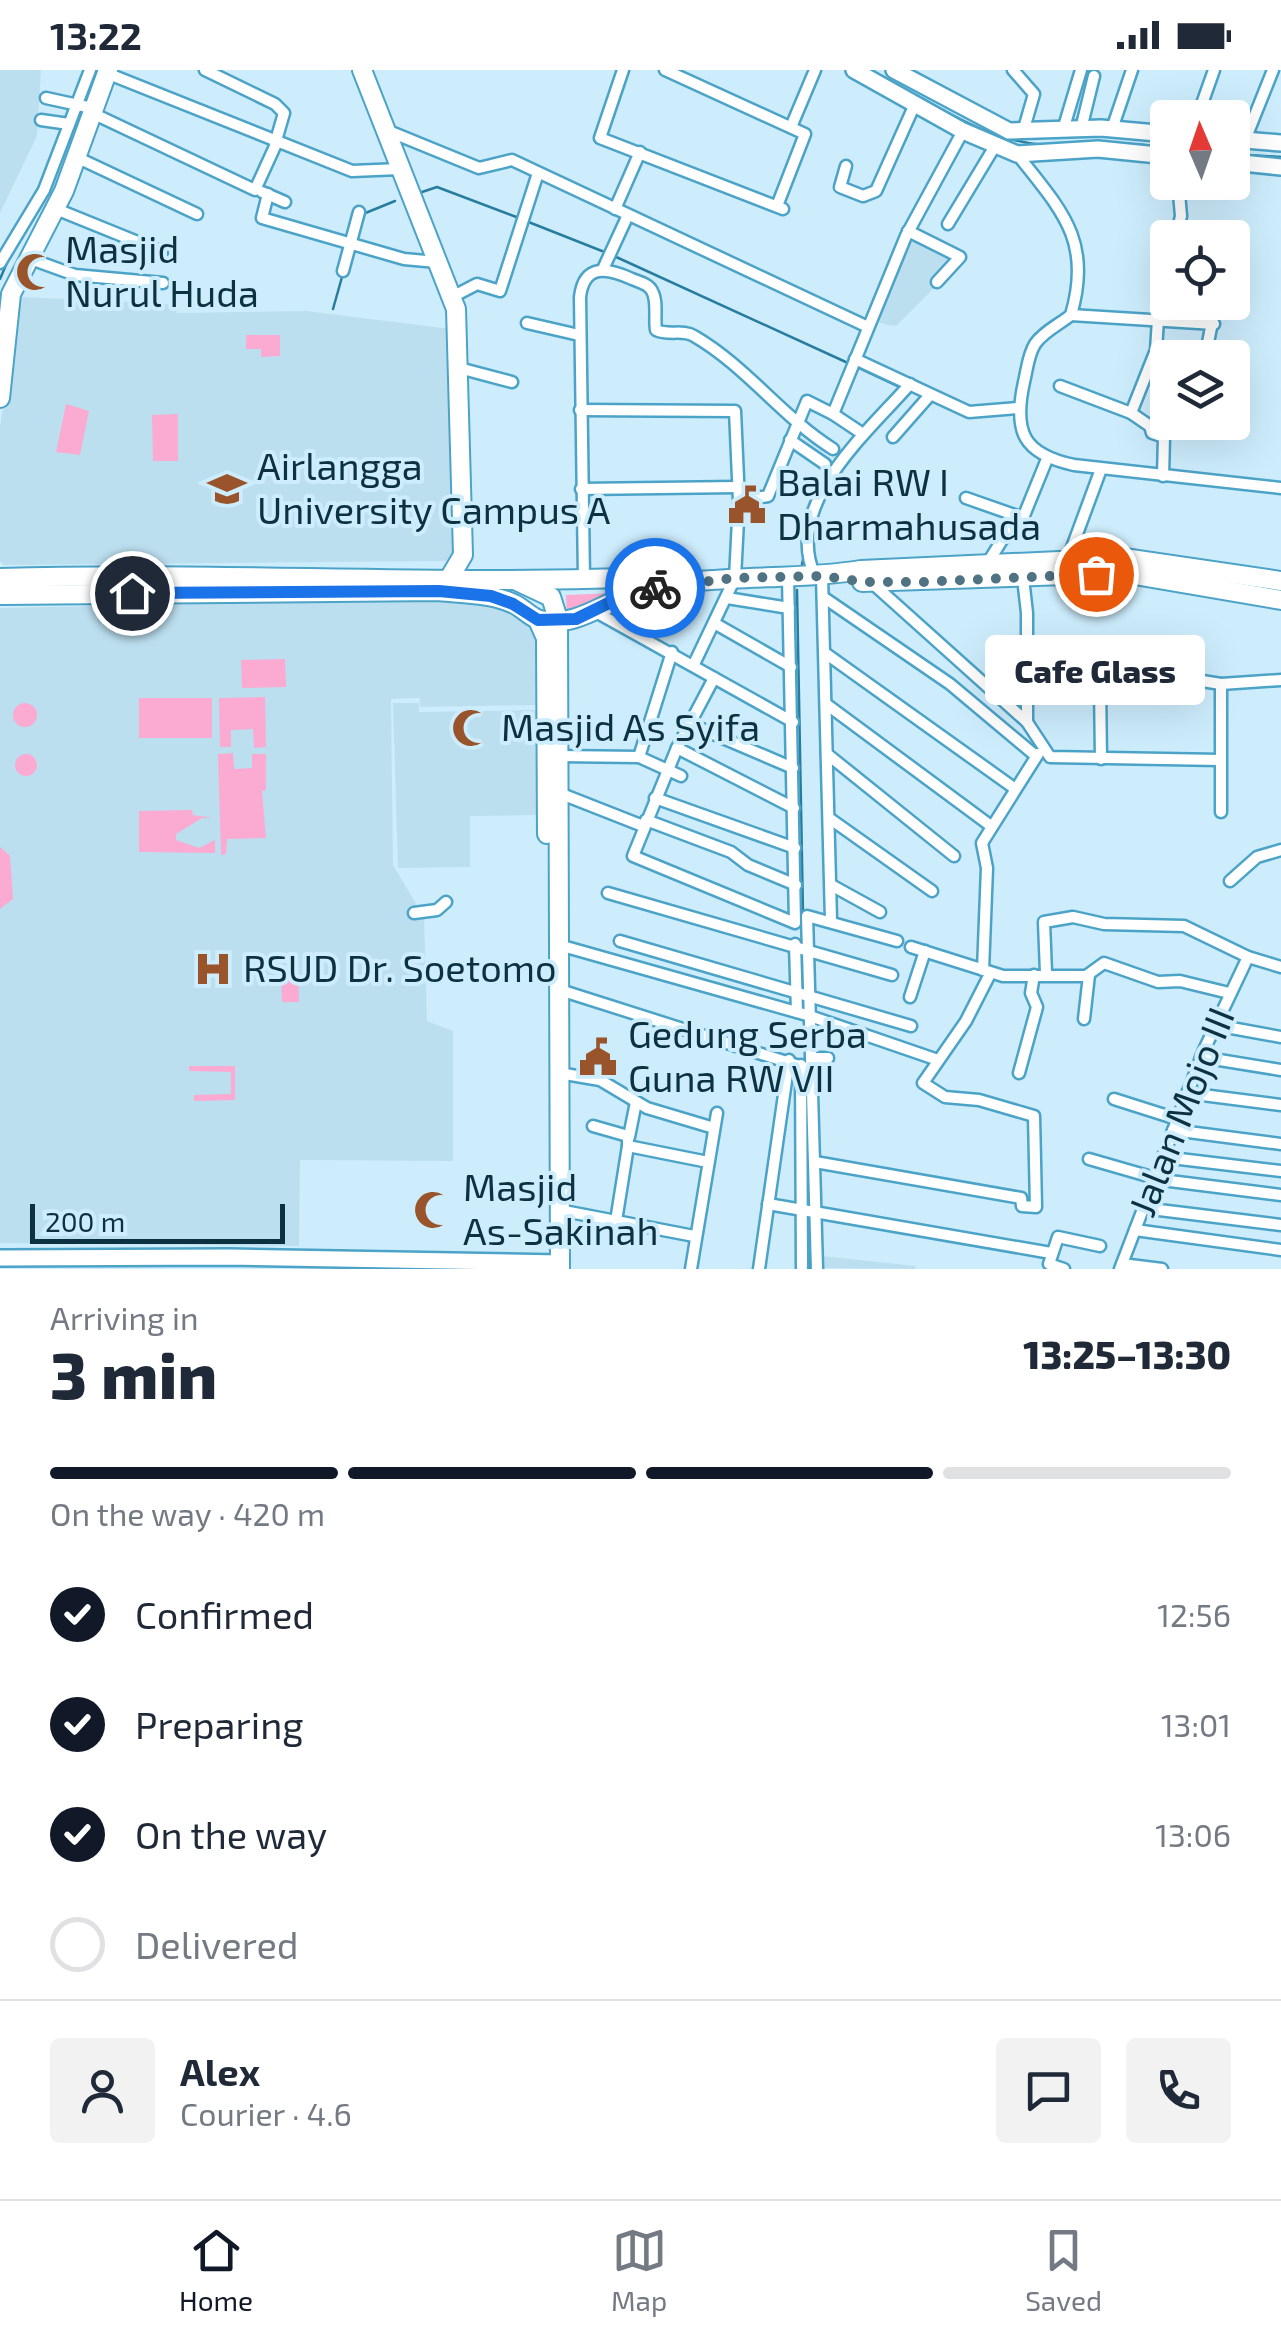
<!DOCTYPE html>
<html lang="en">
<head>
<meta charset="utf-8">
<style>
  body { margin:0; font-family:"Exo 2",sans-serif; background:#f2f2f3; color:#1f2937; height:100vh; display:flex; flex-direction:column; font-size:38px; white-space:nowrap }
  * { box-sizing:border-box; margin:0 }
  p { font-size:32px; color:#747a83 }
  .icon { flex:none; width:55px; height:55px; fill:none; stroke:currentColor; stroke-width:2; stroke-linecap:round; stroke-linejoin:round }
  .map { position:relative; height:1199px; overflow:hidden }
  .details { display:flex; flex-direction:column; background:#fff; flex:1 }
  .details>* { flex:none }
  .needle { width:65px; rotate:358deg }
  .controls { position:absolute; left:1150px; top:30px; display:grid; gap:20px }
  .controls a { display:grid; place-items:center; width:100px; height:100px; border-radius:10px; background:#fff; box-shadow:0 10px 40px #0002; font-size:50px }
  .scale { position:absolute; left:30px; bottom:25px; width:255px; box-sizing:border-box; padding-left:10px; border:5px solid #0c3241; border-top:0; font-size:28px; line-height:35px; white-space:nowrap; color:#0c3241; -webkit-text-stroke:8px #cdedfd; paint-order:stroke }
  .pin { position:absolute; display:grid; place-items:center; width:85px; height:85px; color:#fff; margin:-42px; border:5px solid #fff; border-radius:50%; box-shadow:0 2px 10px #0007 }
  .courier { position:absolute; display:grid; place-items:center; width:100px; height:100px; margin:-50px; border:8px solid #1a73e8; border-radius:50%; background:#fff; color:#222; box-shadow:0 2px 12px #0007 }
  .bubble { position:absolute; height:70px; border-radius:10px; background:#fff; box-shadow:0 10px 40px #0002; font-size:32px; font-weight:800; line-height:70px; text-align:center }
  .summary em { font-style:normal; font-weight:800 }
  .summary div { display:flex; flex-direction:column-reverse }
  .summary { display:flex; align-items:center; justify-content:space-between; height:170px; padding:0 50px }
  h1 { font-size:65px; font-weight:800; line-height:75px }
  .bar { display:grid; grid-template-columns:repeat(4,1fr); gap:15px 10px; align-content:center; height:120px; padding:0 50px }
  .bar i { height:12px; border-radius:8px; background:#e0e1e3 }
  .bar .active { background:#111827 }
  .bar p { grid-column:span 4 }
  .line { display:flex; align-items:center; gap:25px; padding:0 50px; border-top:2px solid #e0e1e3 }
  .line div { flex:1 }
  .round { display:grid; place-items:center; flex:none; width:105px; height:105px; border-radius:10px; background:#f2f2f3 }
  ol { padding:0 50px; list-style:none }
  li { display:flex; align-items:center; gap:30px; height:110px }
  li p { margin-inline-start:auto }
  li .icon { padding:10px; border-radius:50%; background:#111827; color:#fff; stroke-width:4 }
  li:last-child { color:#747a83 }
  li i { width:55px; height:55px; border:5px solid #e0e1e3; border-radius:50% }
  .status { display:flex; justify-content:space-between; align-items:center; height:70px; padding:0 50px; background:#fff; direction:ltr }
  .status svg { height:28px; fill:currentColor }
  .menu { display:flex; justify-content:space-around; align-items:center; height:140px; border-top:2px solid #e0e1e3; background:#fff; font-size:28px; color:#747a83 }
  .menu a { display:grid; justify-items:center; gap:5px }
  .menu .active { color:#111827 }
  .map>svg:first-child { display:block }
</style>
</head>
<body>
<div class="status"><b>13:22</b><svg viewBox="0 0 49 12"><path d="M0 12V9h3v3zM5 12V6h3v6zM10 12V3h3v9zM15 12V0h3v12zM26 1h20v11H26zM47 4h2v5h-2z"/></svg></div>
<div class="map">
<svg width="1281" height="1199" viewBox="0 0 1281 1199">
  <rect width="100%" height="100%" fill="#cdedfd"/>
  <!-- built -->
  <g fill="#bcdff0">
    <path d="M 0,0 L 41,0 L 37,66 L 0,143 Z"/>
    <path d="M 909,163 L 963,189 L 896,256 L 888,255 L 872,250 Z"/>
    <path d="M 21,227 L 176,234 L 177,243 L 306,241 L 451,259 L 454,481 L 446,491 L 4,495 L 0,491 L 0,357 Z"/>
    <path d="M 491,528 L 525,546 L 540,566 L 540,635 L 420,637 L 420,628 L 391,629 L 393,795 L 424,847 L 427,951 L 453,961 L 453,1091 L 300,1090 L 299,1176 L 0,1173 L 0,538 Z"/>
    <path d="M 393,633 L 419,633 L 419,642 L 540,640 L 541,745 L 470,746 L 470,797 L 398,798 Z"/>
    <path d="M 822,1186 L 916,1196 L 915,1199 L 821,1198 Z"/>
  </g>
  <!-- green -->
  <g fill="#fbaad1">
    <path d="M 246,265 L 280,265 L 280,286 L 261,287 L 261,279 L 246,279 Z"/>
    <path d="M 66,334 L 89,341 L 80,385 L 56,382 Z"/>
    <path d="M 178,344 L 178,391 L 153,391 L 152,345 Z"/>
    <path d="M 616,523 L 567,548 L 566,525 Z"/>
    <path d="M 285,589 L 286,617 L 242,618 L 241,590 Z"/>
    <path d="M 265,627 L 266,677 L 254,678 L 253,659 L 231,660 L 231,677 L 220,677 L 219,628 Z"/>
    <rect x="139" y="628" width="73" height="40"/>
    <circle cx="25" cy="645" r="12"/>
    <path d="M 233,683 L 234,699 L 252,698 L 252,684 L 266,684 L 266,720 L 262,721 L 266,768 L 227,769 L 226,784 L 221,785 L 218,684 Z"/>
    <circle cx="26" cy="695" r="11"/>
    <path d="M 192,740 L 193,745 L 213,748 L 202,748 L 176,764 L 176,770 L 199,778 L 215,770 L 215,783 L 139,782 L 139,741 Z"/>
    <path d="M 0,777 L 10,786 L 13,829 L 0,839 Z"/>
    <path d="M 281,906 L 298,906 L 299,932 L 282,932 Z"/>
    <path d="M 189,996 L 235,996 L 235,1030 L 194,1031 L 194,1025 L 231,1024 L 231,1002 L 189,1001 Z"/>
  </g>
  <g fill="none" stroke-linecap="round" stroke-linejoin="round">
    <!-- stream -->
    <g stroke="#287d9f" stroke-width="2.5">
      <path d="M 892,12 C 941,38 988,71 1044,75"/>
      <path d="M 1086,13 L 1090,0"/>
      <path d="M 83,32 L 97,0"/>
      <path d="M 1107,72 L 1168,77"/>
      <path d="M 1232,84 L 1281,87"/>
      <path d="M 422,122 L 437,117 L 519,148"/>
      <path d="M 363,144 L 395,131"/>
      <path d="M 526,151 L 607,183"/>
      <path d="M 614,186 L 848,293"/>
      <path d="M 0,209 L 9,188"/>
      <path d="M 333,239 L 342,207"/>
      <path d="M 855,296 L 902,318"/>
      <path d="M 802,494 L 805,481"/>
      <path d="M 797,520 L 803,843"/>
      <path d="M 805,951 L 806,993"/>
      <path d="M 806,1016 L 808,1138"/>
      <path d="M 808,1146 L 809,1199"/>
    </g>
    <!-- street casing -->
    <g stroke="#4ca3c8" stroke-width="15">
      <g id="street">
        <path d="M 205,0 L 275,34 L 284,43 L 275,74"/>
        <path d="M 623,0 L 600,68 L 783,139"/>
        <path d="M 665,0 L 805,64 L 777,136"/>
        <path d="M 1013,0 L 1034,24 L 1023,62"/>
        <path d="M 104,2 L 352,101 L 400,99"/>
        <path d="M 46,28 L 92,38"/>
        <path d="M 90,42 L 255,120 L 276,74"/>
        <path d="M 1197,48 L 1214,0"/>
        <path d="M 41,50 L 69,54"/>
        <path d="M 791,57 L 815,0"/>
        <path d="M 1081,59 L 1094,6"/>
        <path d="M 1112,59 L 1132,0"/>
        <path d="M 386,60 L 479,98 L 512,90 L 868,257"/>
        <path d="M 1063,60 L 1081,0"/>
        <path d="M 1245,70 L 1273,0"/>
        <path d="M 1017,84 C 1061,140 1093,170 1071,245 C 1060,254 1043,262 1035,274 C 1028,285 1027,300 1024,312 C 1013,362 1023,384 1074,395 L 1281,418"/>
        <path d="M 76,87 L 197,144"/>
        <path d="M 846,96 L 840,117 L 863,126 L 876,121 L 915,34"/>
        <path d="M 262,122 L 285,132"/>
        <path d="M 268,124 L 262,148 L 404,189 L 437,192"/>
        <path d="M 56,139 L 162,182"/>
        <path d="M 615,139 L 640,82"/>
        <path d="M 948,154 L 995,76"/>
        <path d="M 908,161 L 960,187 L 937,212"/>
        <path d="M 1176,168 L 1181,146 L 1178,112"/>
        <path d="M 28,188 L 75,205 L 163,213"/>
        <path d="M 0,193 L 44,120 L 90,0"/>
        <path d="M 604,197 L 628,145"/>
        <path d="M 343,201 L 359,142"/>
        <path d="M 452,227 L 477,214 L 500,221 L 538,103"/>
        <path d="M 1071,245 L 1214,254"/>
        <path d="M 527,253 L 579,265"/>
        <path d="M 1205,288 L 1216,232"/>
        <path d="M 855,289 L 969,342 L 1018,338"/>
        <path d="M 459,298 L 512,312"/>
        <path d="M 1060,316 L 1131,343 L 1150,356 L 1152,363 L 1164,367 L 1163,406"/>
        <path d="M 580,340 L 735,341 L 739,431 L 735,508 L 694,594"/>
        <path d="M 1131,343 L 1156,280 L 1162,189 L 1168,179"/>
        <path d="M 833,344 L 860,362"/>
        <path d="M 893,367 L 930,325"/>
        <path d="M 790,370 L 825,394"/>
        <path d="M 581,419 L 738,417"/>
        <path d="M 966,428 L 1023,448"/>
        <path d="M 739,431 L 768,426 L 807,331 L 833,344 L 906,166 L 963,61"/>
        <path d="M 1067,491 L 1101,399"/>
        <path d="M 987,494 L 1002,470 L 1023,448 L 1047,389"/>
        <path d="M 815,506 C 782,434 868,362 910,314"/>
        <path d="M 822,506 L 831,850"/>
        <path d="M 1023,508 L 1027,543 L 1027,652"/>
        <path d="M 584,510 L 580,227 C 584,193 608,198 632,209 C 639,212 649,214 652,221 C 658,231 654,249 656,260 C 668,266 683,259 694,266 C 746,296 782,347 833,379"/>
        <path d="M 871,512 L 1027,652 L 1050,687 L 1220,690"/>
        <path d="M 823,527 L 950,614 L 1036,686"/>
        <path d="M 727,528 L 789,538"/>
        <path d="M 594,541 L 793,652"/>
        <path d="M 714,553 L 791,597"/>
        <path d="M 825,583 L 1014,718"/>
        <path d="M 714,608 L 677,678 L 633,786 L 795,853 L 788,507"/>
        <path d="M 1221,614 L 1221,742"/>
        <path d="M 826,634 L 991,756"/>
        <path d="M 690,654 L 793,698"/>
        <path d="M 677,678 L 794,738"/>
        <path d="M 827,684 L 954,786"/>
        <path d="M 559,686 L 639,687 L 681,706"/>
        <path d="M 639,687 L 672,582"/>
        <path d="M 1101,689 L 1100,616 L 1106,606 L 1140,601 L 1221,614 L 1281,610"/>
        <path d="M 559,723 L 643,756"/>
        <path d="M 655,728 L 795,778"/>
        <path d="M 829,748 L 932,821"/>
        <path d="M 646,750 L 731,782 L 748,795 L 796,815"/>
        <path d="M 1230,811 L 1257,787 L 1281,780"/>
        <path d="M 831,815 L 880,842"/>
        <path d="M 608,823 L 892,905"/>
        <path d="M 414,843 L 437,840 L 446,832"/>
        <path d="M 620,871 L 911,956"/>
        <path d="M 795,874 L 797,942"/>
        <path d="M 559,875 L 807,945 L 938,990"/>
        <path d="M 911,877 L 1003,906 L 1086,906 L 1104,893 L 1158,912 L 1180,911 L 1229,923"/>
        <path d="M 983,900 L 987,798 L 982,773 L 1038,684"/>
        <path d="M 1046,903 L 1044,852 L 1073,847 L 1104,854 L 1184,856 L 1248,887 L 1281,897"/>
        <path d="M 560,920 L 812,1000"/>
        <path d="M 910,927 L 925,881"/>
        <path d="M 1084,949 L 1089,905"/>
        <path d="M 1215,955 L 1281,967"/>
        <path d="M 1201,987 L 1281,1000"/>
        <path d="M 811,988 L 828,988"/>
        <path d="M 801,995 L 802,1199"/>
        <path d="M 559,1003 L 600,1010 L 647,1038 L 714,1058"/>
        <path d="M 1019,1003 L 1037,937 L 1031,923 L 1034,905"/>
        <path d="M 1187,1023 L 1281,1035"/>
        <path d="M 1114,1029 L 1177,1049"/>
        <path d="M 593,1056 L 628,1066 L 628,1076 L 708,1092"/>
        <path d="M 1173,1060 L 1281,1074"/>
        <path d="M 629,1067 L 636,1032"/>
        <path d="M 1163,1087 L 1281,1101"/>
        <path d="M 1089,1089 L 1155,1108"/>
        <path d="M 815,1092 L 1021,1128 L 1022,1136 L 1036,1137 L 1034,1046 L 979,1030 L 945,1027 L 923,1013 L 966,951 L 990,904"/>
        <path d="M 1154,1109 L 1281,1125"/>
        <path d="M 768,1134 L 1051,1183"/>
        <path d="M 1143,1138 L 1281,1155"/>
        <path d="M 559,1140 L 694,1166"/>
        <path d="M 616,1151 L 628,1076"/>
        <path d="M 1135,1160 L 1281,1180"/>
        <path d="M 1122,1194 L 1162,1199"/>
        <path d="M 691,1199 L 717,1043"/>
        <path d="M 759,1199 L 789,990"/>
        <path d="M 817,1199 L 807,846 L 897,871"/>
        <path d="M 1064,1199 L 1049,1194 L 1058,1167 L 1100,1176"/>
        <path d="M 1120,1199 L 1204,980 L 1248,887"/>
      </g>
    </g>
    <!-- secondary casing -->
    <g stroke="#4ca3c8" stroke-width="20">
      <g id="secondary">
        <path d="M 854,0 L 963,61 L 1017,84 L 1098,79 L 1168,86"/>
        <path d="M 894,0 L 1009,61 L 1101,58 L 1168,64"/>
        <path d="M 1232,69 L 1281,73"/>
        <path d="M 1232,92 L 1281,97"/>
        <path d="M 0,1188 L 230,1187 L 560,1193"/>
      </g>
    </g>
    <!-- primary casing -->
    <g stroke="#4ca3c8" stroke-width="22">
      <g id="primary">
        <path d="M 362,0 L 456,239 L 463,485 L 450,507"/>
        <path d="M 0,328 L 11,224 L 64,121 L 108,0"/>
        <path d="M 0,508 C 224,501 448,517 672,506"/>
        <path d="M 517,511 L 551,527 L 558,549 L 560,1199"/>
        <path d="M 862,512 L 1123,503 L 1281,530"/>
        <path d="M 0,525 L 439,521 C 464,524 491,523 514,534 C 523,538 531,548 540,550 C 576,559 608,529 641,521 C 713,502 788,512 861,500 L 1124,488 L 1281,511"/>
        <path d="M 538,550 L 546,568 L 547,764"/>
      </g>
    </g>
    <!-- street -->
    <use href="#street" stroke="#fff" stroke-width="10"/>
    <!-- secondary -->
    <use href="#secondary" stroke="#fff" stroke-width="15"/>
    <!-- primary -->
    <use href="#primary" stroke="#fff" stroke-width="18"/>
  </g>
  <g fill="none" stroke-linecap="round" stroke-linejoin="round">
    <!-- done -->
    <path stroke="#507383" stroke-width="10" stroke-dasharray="0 18" d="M 655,518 L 735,508 L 822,506 L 864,512 L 922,512 L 1096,504"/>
    <!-- route -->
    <path stroke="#1a73e8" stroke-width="12" d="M 132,523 L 439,521 L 491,526 L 513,534 L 538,550 L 576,549 L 619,528 L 655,518"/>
  </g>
  <!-- icons -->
  <defs>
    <g id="mosque-bare" transform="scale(3)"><path d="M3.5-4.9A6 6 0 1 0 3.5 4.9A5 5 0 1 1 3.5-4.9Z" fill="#9a542b" stroke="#cdedfd" stroke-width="2.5" paint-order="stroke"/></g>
    <g id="university-bare" transform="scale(3)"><path d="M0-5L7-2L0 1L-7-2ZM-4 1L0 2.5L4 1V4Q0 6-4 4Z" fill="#9a542b" stroke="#cdedfd" stroke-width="2.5" paint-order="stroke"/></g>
    <g id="civic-bare" transform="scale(3)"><path d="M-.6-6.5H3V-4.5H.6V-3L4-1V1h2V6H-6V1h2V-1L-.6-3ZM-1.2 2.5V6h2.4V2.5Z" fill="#9a542b" stroke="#cdedfd" stroke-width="2.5" paint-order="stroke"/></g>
    <g id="hospital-bare" transform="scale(3)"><path d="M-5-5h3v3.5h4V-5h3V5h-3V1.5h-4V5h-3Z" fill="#9a542b" stroke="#cdedfd" stroke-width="2.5" paint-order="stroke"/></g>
  </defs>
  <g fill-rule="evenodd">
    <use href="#mosque-bare" x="35" y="202"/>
    <use href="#university-bare" x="227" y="419"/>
    <use href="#civic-bare" x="747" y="435"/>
    <use href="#mosque-bare" x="471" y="658"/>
    <use href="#hospital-bare" x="213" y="899"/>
    <use href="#civic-bare" x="598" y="987"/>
    <use href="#mosque-bare" x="433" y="1140"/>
  </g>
  <g text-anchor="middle" stroke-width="8" stroke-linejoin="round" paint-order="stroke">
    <!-- poi labels -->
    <g font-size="38" fill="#0c3241" stroke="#cdedfd" text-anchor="start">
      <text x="65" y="193">Masjid<tspan x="65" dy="44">Nurul Huda</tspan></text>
      <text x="257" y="410">Airlangga<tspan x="257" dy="44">University Campus A</tspan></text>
      <text x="777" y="426">Balai RW I<tspan x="777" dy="44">Dharmahusada</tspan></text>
      <text x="501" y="671">Masjid As Syifa</text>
      <text x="243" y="912">RSUD Dr. Soetomo</text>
      <text x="628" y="978">Gedung Serba<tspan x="628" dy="44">Guna RW VII</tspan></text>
      <text x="463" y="1131">Masjid<tspan x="463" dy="44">As-Sakinah</tspan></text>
    </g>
    <!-- street labels -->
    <g font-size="38" fill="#0c3241" stroke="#cdedfd">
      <text transform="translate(1182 1042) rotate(-68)" y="13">Jalan Mojo III</text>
    </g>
  </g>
</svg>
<div class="controls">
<a><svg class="needle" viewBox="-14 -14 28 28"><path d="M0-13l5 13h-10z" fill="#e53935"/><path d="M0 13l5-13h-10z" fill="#747a83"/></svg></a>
<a><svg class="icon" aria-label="locate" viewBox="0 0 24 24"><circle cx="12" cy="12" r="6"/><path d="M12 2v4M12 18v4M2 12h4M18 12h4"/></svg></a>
<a><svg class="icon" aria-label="layers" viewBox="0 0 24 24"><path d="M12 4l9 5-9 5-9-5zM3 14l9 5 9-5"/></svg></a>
</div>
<div class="scale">200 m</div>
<div class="pin" style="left:1096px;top:504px;background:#ea580c"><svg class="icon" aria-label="bag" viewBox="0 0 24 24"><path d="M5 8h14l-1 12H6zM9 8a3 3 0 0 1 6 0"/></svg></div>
<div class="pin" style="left:132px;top:523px;background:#1f2937"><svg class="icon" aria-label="home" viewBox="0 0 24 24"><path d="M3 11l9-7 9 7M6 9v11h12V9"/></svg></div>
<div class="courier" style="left:655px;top:518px"><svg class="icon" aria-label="bike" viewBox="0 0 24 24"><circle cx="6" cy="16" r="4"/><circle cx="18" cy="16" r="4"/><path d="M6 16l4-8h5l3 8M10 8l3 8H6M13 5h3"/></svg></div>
<div class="bubble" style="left:985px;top:565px;width:220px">Cafe Glass</div>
</div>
<section class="details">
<div class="summary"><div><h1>3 min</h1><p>Arriving in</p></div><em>13:25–13:30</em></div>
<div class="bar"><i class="active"></i><i class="active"></i><i class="active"></i><i></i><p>On the way · 420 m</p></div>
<ol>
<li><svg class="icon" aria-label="check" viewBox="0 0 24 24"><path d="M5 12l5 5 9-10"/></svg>Confirmed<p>12:56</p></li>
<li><svg class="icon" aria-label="check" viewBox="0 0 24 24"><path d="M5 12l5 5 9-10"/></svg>Preparing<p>13:01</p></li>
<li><svg class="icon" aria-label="check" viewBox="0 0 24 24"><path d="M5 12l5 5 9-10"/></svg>On the way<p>13:06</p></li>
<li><i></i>Delivered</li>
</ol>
<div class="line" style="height:180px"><a class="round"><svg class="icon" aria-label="person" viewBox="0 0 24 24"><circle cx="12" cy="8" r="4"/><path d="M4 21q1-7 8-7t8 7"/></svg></a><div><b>Alex</b><p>Courier · 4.6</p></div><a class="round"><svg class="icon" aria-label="chat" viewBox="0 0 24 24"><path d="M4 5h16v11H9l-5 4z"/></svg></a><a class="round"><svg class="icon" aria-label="phone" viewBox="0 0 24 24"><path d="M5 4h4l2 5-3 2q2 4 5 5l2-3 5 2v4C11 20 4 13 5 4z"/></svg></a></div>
</section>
<nav class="menu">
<a class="active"><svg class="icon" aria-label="home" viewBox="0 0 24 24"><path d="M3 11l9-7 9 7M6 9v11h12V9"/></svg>Home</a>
<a><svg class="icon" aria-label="map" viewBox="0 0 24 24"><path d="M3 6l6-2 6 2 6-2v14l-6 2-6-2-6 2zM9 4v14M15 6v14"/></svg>Map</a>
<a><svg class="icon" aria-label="saved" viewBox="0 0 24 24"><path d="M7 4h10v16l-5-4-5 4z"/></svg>Saved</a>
</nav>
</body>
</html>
